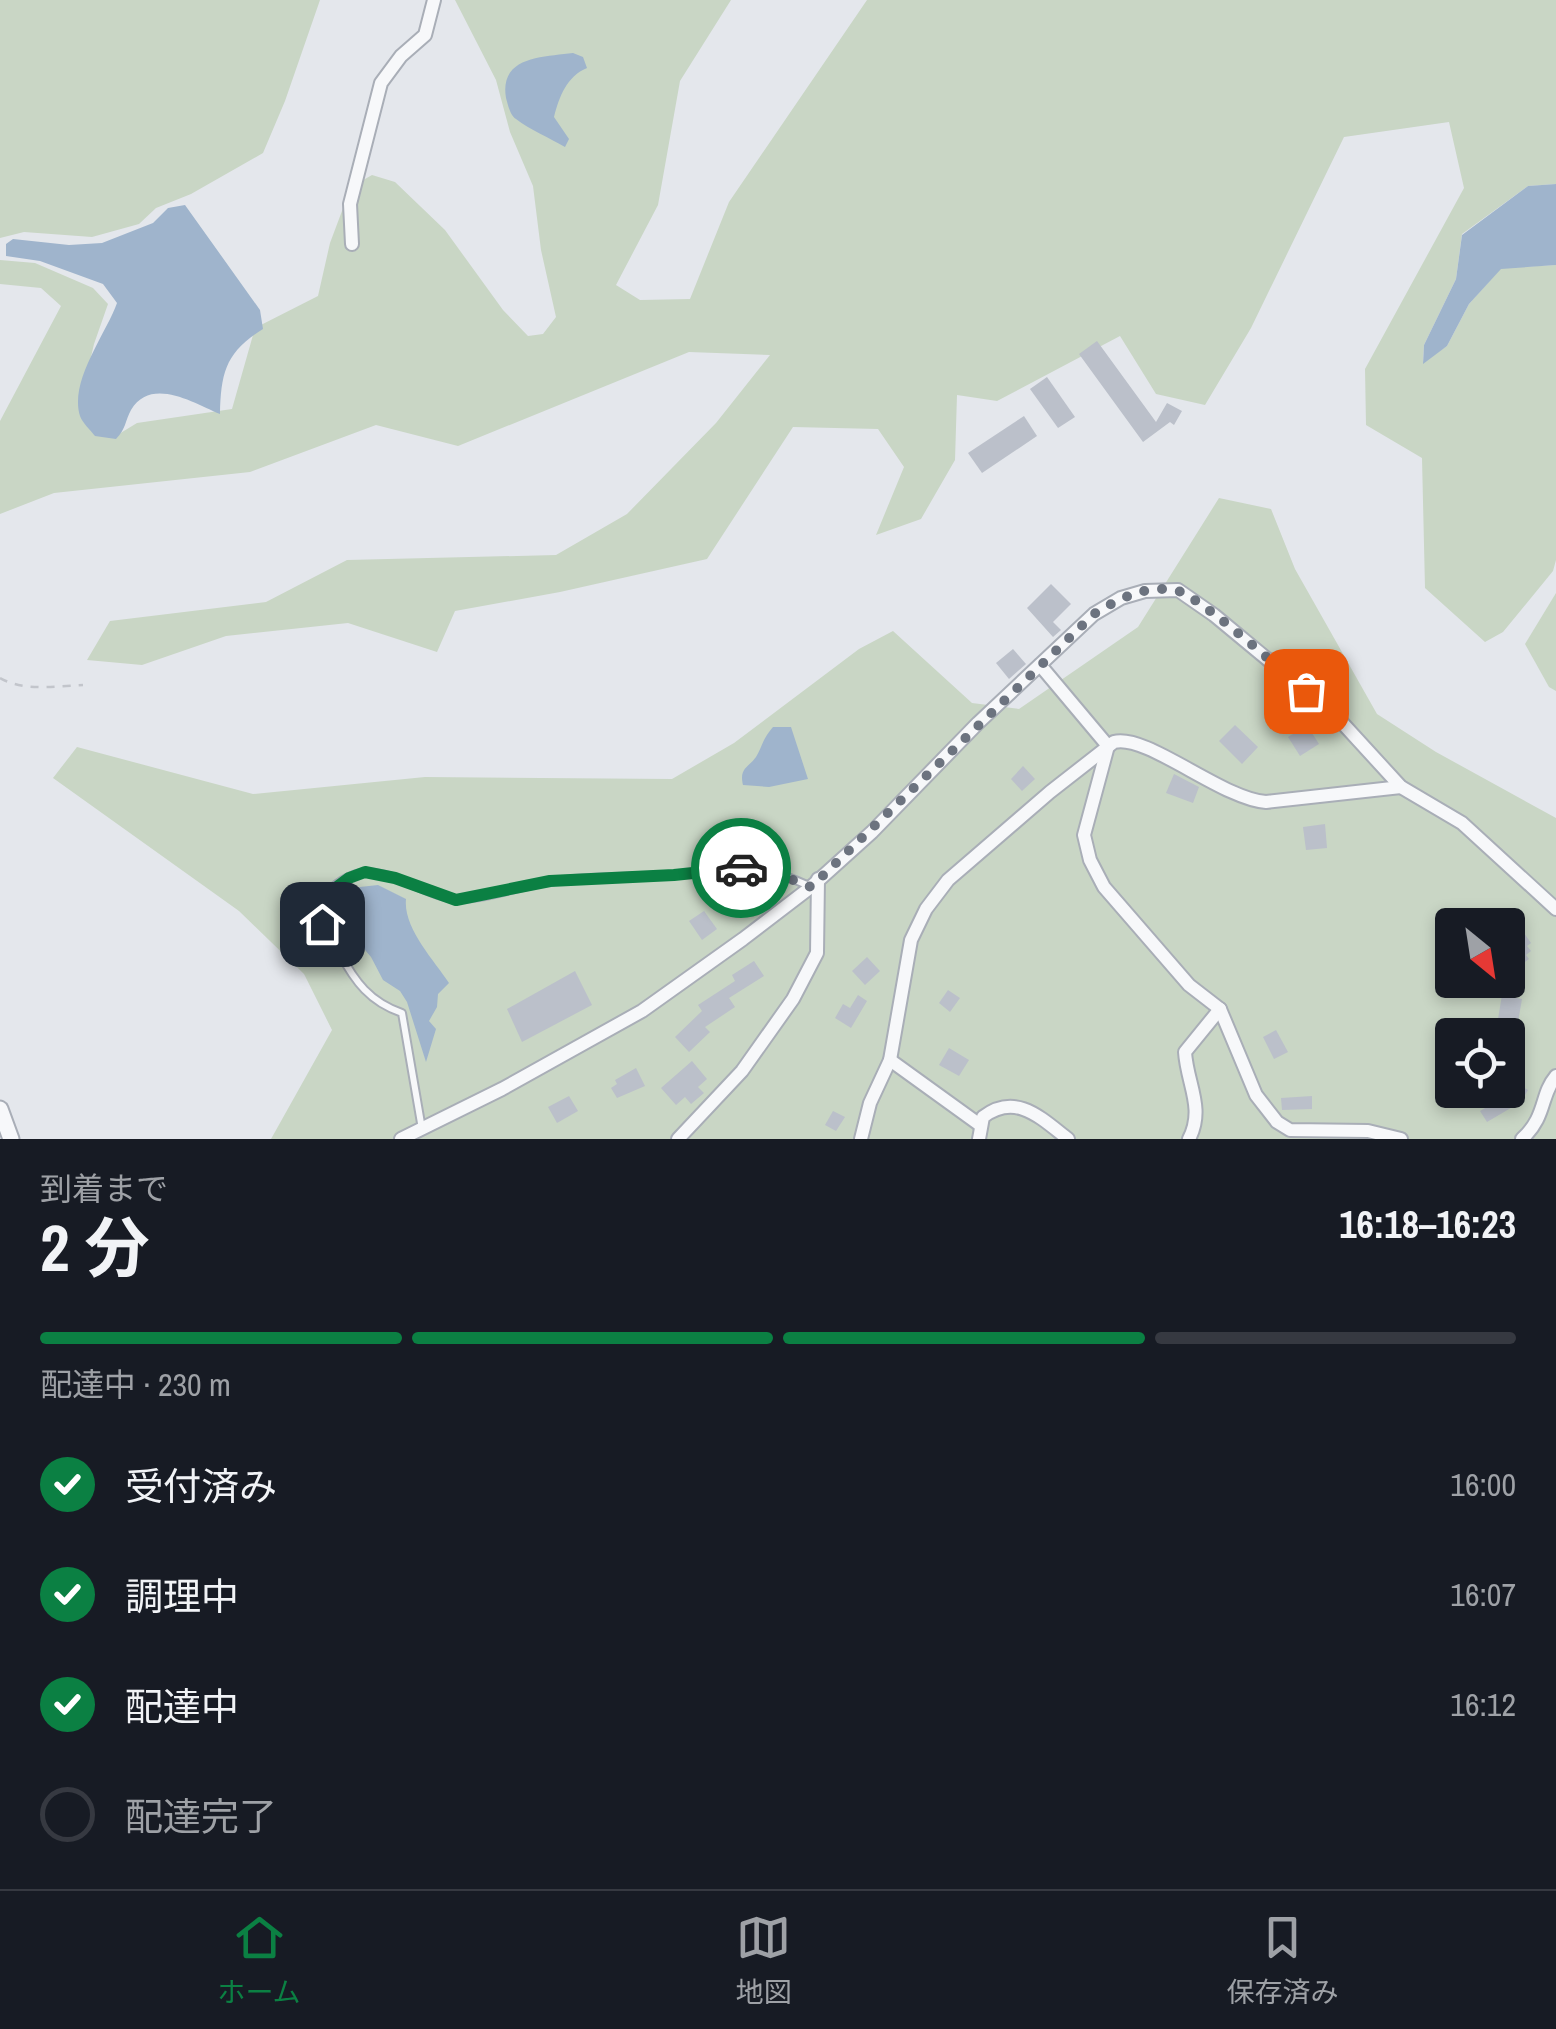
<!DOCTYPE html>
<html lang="ja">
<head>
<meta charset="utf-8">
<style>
  body { margin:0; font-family:"Archivo Narrow","Noto Sans JP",sans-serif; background:#20242c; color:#f1f3f6; height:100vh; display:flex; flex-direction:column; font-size:38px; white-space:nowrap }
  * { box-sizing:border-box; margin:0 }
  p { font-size:32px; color:#9ea1a6 }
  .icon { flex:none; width:55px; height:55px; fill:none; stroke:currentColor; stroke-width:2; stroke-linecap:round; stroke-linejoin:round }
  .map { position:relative; height:1139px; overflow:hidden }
  .details { display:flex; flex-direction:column; background:#171b24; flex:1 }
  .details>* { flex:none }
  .needle { width:65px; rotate:150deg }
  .controls { position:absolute; left:1435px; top:908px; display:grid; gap:20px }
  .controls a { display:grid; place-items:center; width:90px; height:90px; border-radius:10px; background:#171b24; box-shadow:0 5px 15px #0003; font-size:50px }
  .pin { position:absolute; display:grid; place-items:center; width:85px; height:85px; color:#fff; margin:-42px; border-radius:20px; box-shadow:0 5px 15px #0006 }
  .courier { position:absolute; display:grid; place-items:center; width:100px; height:100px; margin:-50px; border:8px solid #0b8043; border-radius:50%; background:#fff; color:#222; box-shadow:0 2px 12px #0007 }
  .summary em { font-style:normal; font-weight:700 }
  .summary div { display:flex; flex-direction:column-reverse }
  .summary { display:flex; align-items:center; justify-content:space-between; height:170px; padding:0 40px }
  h1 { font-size:65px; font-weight:700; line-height:75px }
  .bar { display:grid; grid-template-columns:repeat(4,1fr); gap:15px 10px; align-content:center; height:120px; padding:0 40px }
  .bar i { height:12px; border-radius:8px; background:#363941 }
  .bar .selected { background:#0b8043 }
  .bar p { grid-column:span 4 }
  ol { padding:0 40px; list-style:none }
  li { display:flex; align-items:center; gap:30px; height:110px }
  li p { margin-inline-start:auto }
  li .icon { padding:10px; border-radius:50%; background:#0b8043; color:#fff; stroke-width:4 }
  li:last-child { color:#9ea1a6 }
  li i { width:55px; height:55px; border:5px solid #363941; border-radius:50% }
  .tab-bar { display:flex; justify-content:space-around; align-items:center; height:140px; border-top:2px solid #363941; background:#171b24; font-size:28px; color:#9ea1a6 }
  .tab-bar a { display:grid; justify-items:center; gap:5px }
  .tab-bar .selected { color:#0b8043 }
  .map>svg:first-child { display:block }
</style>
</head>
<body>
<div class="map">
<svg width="1556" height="1139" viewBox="0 0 1556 1139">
  <rect width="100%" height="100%" fill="#e4e7ec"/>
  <!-- green -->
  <g fill="#c9d6c5" fill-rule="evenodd">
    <path d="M 0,0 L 320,0 L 285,101 L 263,153 L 191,194 L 156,208 L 139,224 L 92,237 L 24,232 L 0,238 Z"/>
    <path d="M 455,0 L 731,0 L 680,81 L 658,205 L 616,285 L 640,300 L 690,299 L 729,202 L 867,0 L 1556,0 L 1556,184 L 1528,186 L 1462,234 L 1456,279 L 1424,345 L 1423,362 L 1447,346 L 1469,304 L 1501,268 L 1556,265 L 1556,560 L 1553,571 L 1503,632 L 1485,642 L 1425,588 L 1422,458 L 1366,425 L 1365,369 L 1464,188 L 1449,122 L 1344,137 L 1251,328 L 1205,405 L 1156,394 L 1120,336 L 997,401 L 957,395 L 955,460 L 921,519 L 876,535 L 904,467 L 878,429 L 793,427 L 707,559 L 560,592 L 455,611 L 437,652 L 348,623 L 226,636 L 142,665 L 87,660 L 110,621 L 266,602 L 347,560 L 556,555 L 627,514 L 716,423 L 770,355 L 689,352 L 458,446 L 376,425 L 250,472 L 54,493 L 0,514 L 0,421 L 61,306 L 41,288 L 0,284 L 0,260 L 35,263 L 93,288 L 108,304 L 94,344 L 80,404 L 93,433 L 114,437 L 137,423 L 232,409 L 255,328 L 318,296 L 330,243 L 351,187 L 372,175 L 395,182 L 445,230 L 503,310 L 528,336 L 543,334 L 556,317 L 541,250 L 533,186 L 510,132 L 496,80 Z"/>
    <path d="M 1219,498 L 1271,509 L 1295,569 L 1377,714 L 1436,752 L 1556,818 L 1556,1139 L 271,1139 L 332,1030 L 304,974 L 239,911 L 53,778 L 77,747 L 253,794 L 425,777 L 672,779 L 734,743 L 859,649 L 893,631 L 972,703 L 1019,709 L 1138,627 ZM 1452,925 L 1508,925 L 1508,980 L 1452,980 ZM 1452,1035 L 1508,1035 L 1508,1090 L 1452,1090 Z"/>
    <path d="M 1556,593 L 1556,691 L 1549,687 L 1525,644 Z"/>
  </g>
  <!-- water -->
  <g fill="#9fb4cc">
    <path d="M 573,53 L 583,57 L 587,68 C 567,76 559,97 554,117 L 569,139 L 565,147 C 550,138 530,130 516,119 C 510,115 508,105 506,98 C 499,56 543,57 573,53 Z"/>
    <path d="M 1556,184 L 1556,265 L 1501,269 L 1469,304 L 1447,346 L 1423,364 L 1424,345 L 1456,279 L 1462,235 L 1528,186 Z"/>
    <path d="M 185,205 L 260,310 L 263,329 C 226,352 221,372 220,414 C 194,403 151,376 131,410 C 125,421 126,429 116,439 L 95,436 C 91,431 82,422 80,416 C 69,381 106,334 117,303 L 103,284 L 40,261 L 6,256 L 6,244 L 13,239 L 69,245 L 102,243 L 153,223 L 168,208 Z"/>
    <path d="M 773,727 L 791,727 L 808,779 L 769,787 L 743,785 C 739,768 748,768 756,757 C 763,745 762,740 773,727 Z"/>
    <path d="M 378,885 L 406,899 C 403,928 434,960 449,983 L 438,994 L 437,1007 L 429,1021 L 436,1029 L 426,1062 L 407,1002 L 400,991 L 383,980 L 371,957 L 333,912 L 339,896 L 360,887 Z"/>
  </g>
  <!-- building -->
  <g fill="#bbc0ca">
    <path d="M 1097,341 L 1156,422 L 1167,403 L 1182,411 L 1174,425 L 1170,422 L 1143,442 L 1079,354 Z"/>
    <path d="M 1047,377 L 1075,417 L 1058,428 L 1030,389 Z"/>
    <path d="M 1024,416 L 1037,436 L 982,473 L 968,453 Z"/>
    <path d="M 1051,584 L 1071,604 L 1053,622 L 1061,630 L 1053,637 L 1027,608 Z"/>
    <path d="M 1013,649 L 1026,664 L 1009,679 L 996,663 Z"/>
    <path d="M 1235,725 L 1258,747 L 1242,764 L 1219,741 Z"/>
    <path d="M 1307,725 L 1319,744 L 1300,756 L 1288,737 Z"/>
    <path d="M 1023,766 L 1035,779 L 1022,791 L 1011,779 Z"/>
    <path d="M 1174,774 L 1199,787 L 1193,803 L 1166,793 Z"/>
    <path d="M 1325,824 L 1327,848 L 1306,850 L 1303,827 Z"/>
    <path d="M 704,911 L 717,929 L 702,940 L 689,921 Z"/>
    <path d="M 1522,930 L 1531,943 L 1527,946 L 1531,951 L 1526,955 L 1529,959 L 1519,966 L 1508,949 L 1508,940 Z"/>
    <path d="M 867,957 L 880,971 L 865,985 L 852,971 Z"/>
    <path d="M 754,961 L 764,976 L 729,998 L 735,1007 L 705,1027 L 710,1032 L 689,1052 L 675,1037 L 702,1011 L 698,1005 L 735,981 L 732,975 Z"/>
    <path d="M 575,971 L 592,1005 L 522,1042 L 507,1009 Z"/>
    <path d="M 948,990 L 960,998 L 950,1012 L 939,1003 Z"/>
    <path d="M 858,995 L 867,1001 L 851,1028 L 835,1018 L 843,1004 L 850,1008 Z"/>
    <path d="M 1502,995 L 1522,999 L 1518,1022 L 1498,1019 Z"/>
    <path d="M 1276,1030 L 1288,1052 L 1274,1059 L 1263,1037 Z"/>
    <path d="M 949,1048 L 969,1060 L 959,1076 L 939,1065 Z"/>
    <path d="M 692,1061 L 707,1079 L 698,1087 L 704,1093 L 691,1104 L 685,1097 L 676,1105 L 661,1088 Z"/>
    <path d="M 636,1068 L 645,1086 L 617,1098 L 611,1088 L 617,1084 L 615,1080 Z"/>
    <path d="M 1515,1083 L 1528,1090 L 1521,1102 L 1487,1122 L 1480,1111 L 1497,1101 L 1501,1107 Z"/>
    <path d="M 569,1096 L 578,1111 L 557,1123 L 548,1107 Z"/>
    <path d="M 1312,1096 L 1312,1109 L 1282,1110 L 1281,1098 Z"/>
    <path d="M 833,1111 L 845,1117 L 836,1131 L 825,1125 Z"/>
  </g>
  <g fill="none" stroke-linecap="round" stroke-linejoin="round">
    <!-- service casing -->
    <g stroke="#a9aeb7" stroke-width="10">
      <path id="service" d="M 422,1129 L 402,1013 C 370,1002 355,982 339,952 C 320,919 310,891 356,874 C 386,864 429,899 458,899 C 488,899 519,886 548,882 C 588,875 629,878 669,875 C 700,873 729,865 760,869 C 777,871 794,880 810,886"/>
    </g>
    <!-- minor casing -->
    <g stroke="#a9aeb7" stroke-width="16">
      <g id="minor">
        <path d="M 352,244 L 350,204 L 381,83 L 401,56 L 425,35 L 434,0"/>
        <path d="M 1040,665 L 1108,746"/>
        <path d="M 1108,746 L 1084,835 L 1090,860 L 1104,887 L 1189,985 L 1220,1009 L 1256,1095 L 1277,1122 L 1290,1130 L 1368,1131 L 1401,1139"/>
        <path d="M 890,1060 L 980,1125"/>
        <path d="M 401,1139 L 502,1089 L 642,1011 L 743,939 L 811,887 L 872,832 L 978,723 L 1094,614 L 1121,598 L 1145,591 L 1178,590 L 1214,615 L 1336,716 L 1401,787 L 1462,823 L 1556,909"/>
        <path d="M 678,1139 L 742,1071 L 793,999 L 817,953 L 818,879"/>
        <path d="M 861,1139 L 870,1103 L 890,1060 L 911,940 L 926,909 L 948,880 L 1050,792 L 1114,742 C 1146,733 1222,799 1266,802 L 1401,787"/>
        <path d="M 979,1139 L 983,1117 C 1016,1092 1041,1118 1068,1139"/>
        <path d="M 1189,1139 C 1205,1108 1187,1084 1185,1052 L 1220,1009"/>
        <path d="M 1522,1139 C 1547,1116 1540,1095 1556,1076"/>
      </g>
    </g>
    <!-- tertiary casing -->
    <g stroke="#a9aeb7" stroke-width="19">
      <path id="tertiary" d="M 0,1109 L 11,1139"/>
    </g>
    <!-- path -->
    <path stroke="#c2c5cb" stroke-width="2.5" stroke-dasharray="8 8" stroke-linecap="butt" d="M 0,678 C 24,692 57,686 83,685"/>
    <!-- service -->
    <use href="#service" stroke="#f7f8fa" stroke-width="6"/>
    <!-- minor -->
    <use href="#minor" stroke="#f7f8fa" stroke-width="12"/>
    <!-- tertiary -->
    <use href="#tertiary" stroke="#f7f8fa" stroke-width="15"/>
  </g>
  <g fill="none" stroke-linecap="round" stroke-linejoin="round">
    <!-- done -->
    <path stroke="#6c737f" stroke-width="10" stroke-dasharray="0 18" d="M 741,868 L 764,869 L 811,887 L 1094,614 C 1118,599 1145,585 1175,590 C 1196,593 1283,672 1306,691"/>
    <!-- route -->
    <path stroke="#0b8043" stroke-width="12" d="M 322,924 L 322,904 L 333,890 L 349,878 L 365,872 L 395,878 L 456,900 L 550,881 L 674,875 L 741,868"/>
  </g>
</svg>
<div class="controls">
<a><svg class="needle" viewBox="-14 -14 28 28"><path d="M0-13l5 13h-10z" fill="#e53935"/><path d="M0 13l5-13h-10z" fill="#9ea1a6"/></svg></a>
<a><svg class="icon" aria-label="locate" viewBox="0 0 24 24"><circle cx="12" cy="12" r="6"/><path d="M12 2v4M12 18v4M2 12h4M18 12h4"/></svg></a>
</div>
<div class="pin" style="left:1306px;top:691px;background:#ea580c"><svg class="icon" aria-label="bag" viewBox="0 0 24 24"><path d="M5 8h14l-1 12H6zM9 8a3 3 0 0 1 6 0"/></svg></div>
<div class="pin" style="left:322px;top:924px;background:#1f2937"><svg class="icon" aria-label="home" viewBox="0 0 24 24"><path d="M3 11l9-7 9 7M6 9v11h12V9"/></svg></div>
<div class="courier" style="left:741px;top:868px"><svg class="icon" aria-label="car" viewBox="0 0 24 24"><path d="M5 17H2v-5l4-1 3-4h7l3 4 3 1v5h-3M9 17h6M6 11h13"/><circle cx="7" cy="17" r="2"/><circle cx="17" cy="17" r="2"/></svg></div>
</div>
<section class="details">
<div class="summary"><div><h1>2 分</h1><p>到着まで</p></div><em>16:18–16:23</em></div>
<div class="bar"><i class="selected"></i><i class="selected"></i><i class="selected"></i><i></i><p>配達中 · 230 m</p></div>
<ol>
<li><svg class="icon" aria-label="check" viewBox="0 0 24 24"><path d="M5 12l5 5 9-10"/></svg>受付済み<p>16:00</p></li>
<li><svg class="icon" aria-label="check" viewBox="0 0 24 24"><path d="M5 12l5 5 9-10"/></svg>調理中<p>16:07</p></li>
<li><svg class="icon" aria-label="check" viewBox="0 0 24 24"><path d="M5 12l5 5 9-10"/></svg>配達中<p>16:12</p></li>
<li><i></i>配達完了</li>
</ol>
</section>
<nav class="tab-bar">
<a class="selected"><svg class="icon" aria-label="home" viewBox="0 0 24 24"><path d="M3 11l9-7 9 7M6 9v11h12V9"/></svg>ホーム</a>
<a><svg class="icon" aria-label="map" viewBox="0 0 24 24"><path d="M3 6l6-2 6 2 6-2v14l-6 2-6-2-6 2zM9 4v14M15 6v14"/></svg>地図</a>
<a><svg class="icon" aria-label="saved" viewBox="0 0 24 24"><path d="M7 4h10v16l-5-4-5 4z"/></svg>保存済み</a>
</nav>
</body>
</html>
